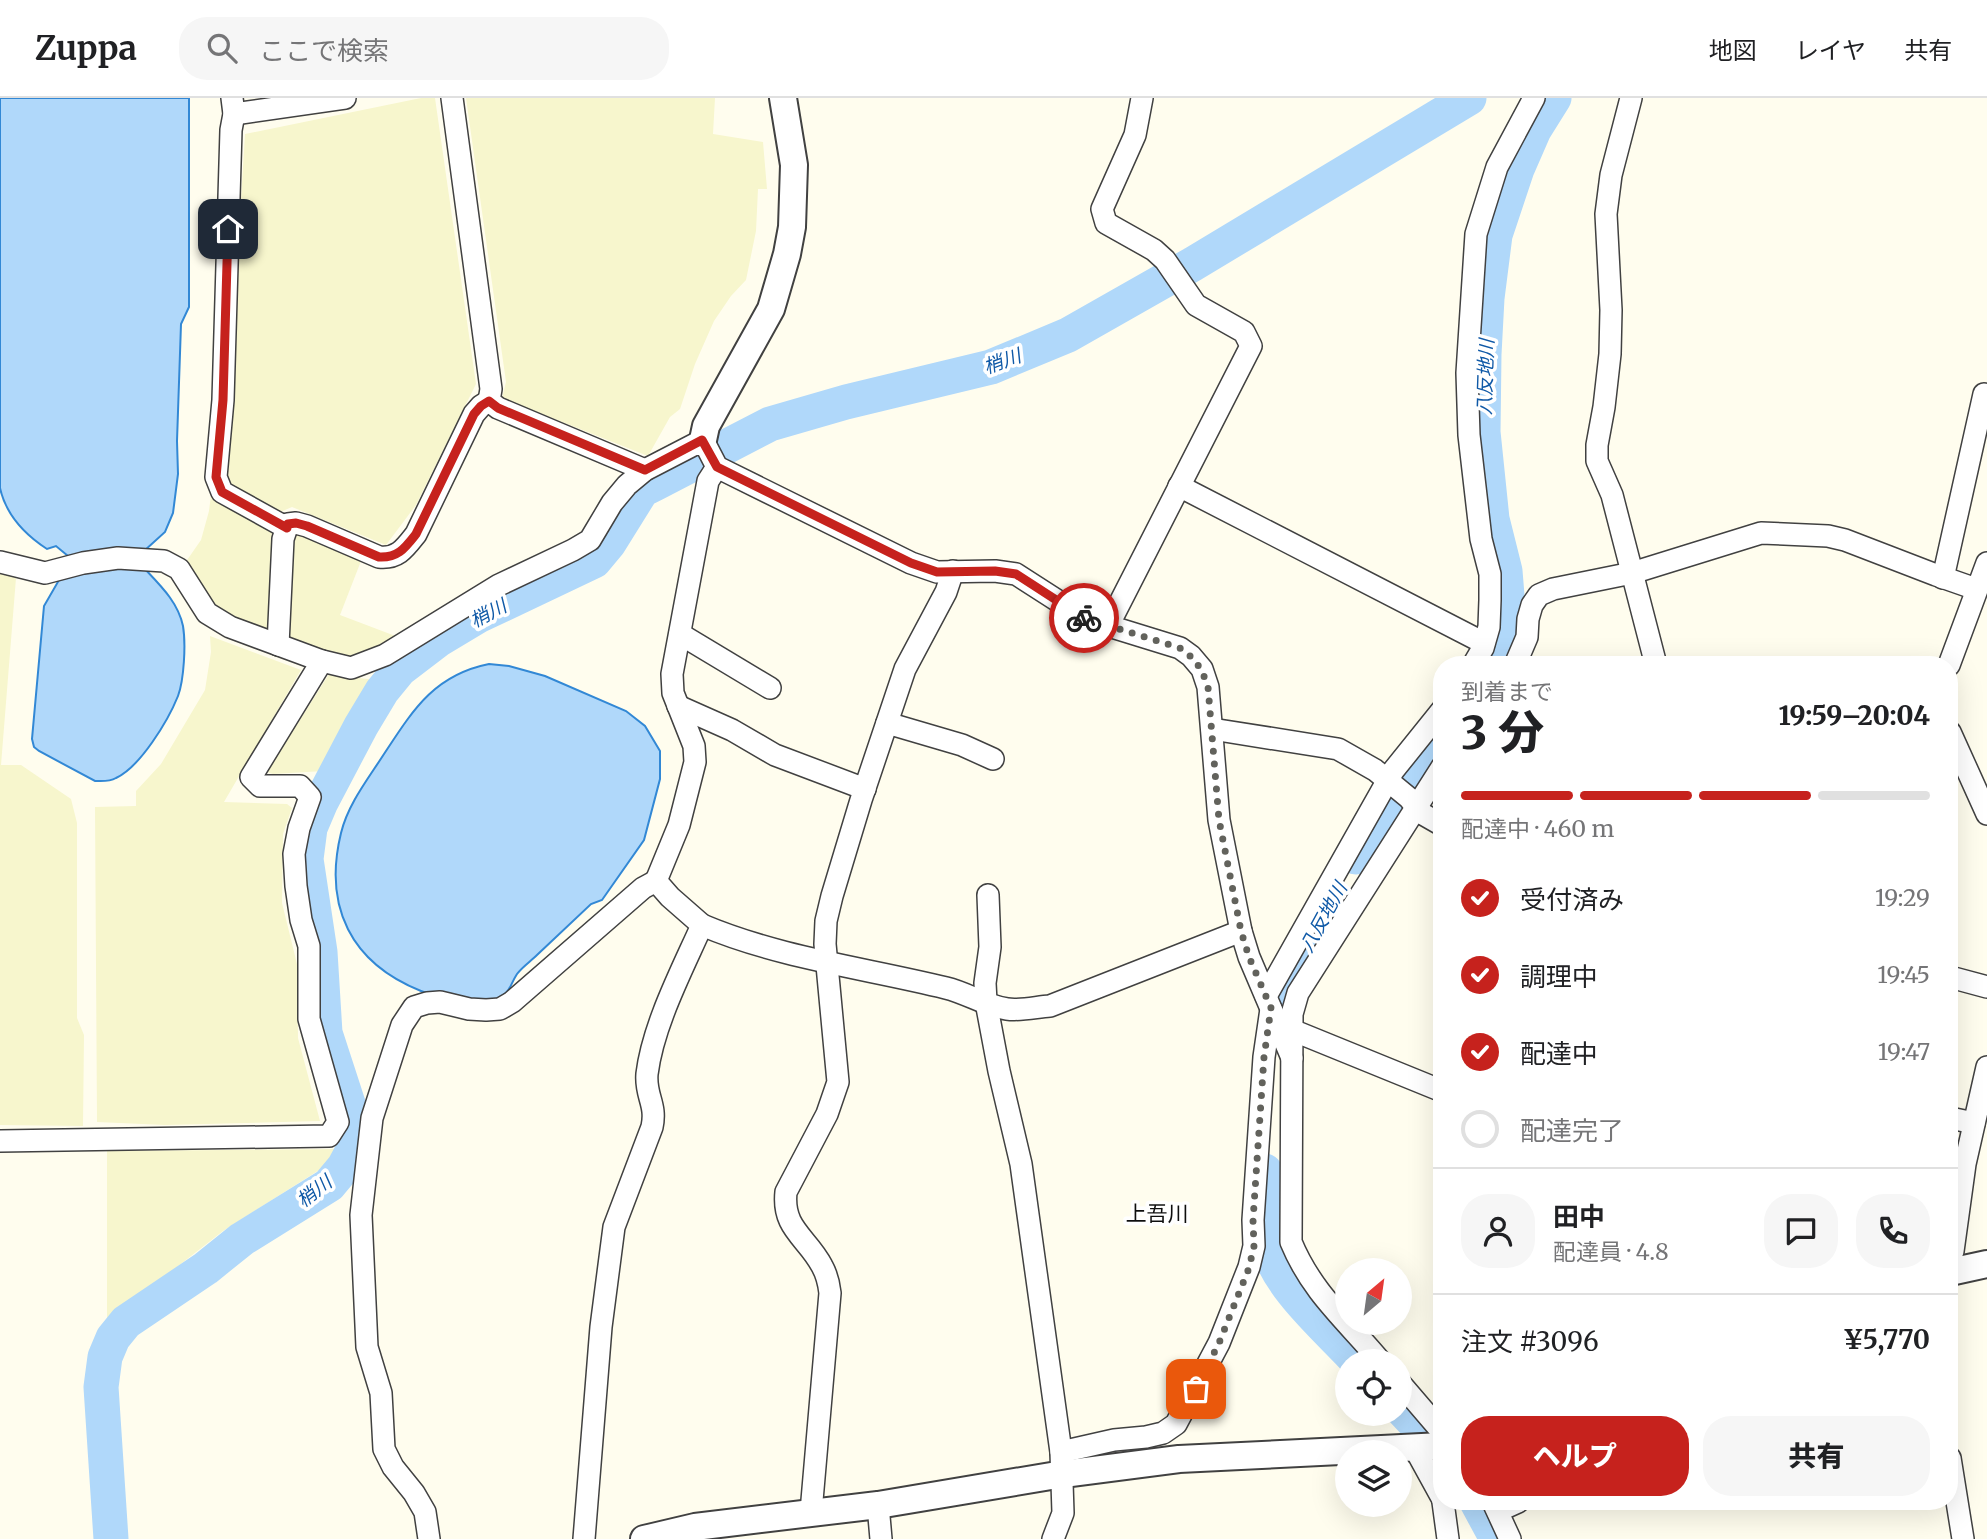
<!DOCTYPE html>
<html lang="ja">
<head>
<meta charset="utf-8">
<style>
  body { margin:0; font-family:Merriweather,"Noto Sans JP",serif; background:#f6f6f6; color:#202124; height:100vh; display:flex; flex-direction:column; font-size:26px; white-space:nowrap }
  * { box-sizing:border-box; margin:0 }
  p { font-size:23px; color:#757577 }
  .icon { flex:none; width:38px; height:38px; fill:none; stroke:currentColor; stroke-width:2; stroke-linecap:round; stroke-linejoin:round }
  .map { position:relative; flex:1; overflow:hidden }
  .panel { position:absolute; left:1433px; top:558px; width:525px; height:854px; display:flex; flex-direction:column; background:#fff; border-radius:28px; box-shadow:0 7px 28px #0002 }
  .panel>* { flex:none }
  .needle { width:46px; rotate:29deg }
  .tools { position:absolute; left:1335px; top:1160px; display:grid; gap:14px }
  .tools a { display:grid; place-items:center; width:77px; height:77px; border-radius:50%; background:#fff; box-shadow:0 7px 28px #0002; font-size:35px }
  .pin { position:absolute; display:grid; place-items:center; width:60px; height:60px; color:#fff; margin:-30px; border-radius:14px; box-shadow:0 4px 10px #0006 }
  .courier { position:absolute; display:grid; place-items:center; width:70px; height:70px; margin:-35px; border:5px solid #c6221d; border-radius:50%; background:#fff; color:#222; box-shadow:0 2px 9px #0007 }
  .head em { font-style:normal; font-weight:800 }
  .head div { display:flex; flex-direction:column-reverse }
  .head { display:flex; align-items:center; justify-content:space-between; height:119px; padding:0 28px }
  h1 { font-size:46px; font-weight:800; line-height:52px }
  .bar { display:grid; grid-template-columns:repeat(4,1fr); gap:10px 7px; align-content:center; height:84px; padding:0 28px }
  .bar i { height:9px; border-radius:5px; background:#e0e0e0 }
  .bar .current { background:#c6221d }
  .bar p { grid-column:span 4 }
  .line { display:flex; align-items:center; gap:18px; padding:0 28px; border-top:2px solid #e0e0e0 }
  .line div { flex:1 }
  .round { display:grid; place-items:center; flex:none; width:74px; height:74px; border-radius:28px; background:#f6f6f6 }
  ol { padding:0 28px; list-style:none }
  li { display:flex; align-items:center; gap:21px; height:77px }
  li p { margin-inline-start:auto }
  li .icon { padding:7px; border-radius:50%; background:#c6221d; color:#fff; stroke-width:4 }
  li:last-child { color:#757577 }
  li i { width:38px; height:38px; border:4px solid #e0e0e0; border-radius:50% }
  .action { display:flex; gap:14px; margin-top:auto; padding:14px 28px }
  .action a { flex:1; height:80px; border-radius:28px; background:#c6221d; color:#fff; font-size:28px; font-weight:800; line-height:80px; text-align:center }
  .action a+a { background:#f6f6f6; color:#202124 }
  header { display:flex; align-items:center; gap:42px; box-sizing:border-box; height:98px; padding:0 35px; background:#fff; border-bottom:2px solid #e0e0e0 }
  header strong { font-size:33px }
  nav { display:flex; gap:38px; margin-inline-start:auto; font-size:24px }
  .search { width:490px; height:63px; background:#f6f6f6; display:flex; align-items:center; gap:18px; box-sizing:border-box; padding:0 24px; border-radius:28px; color:#757577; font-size:26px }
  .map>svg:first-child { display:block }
</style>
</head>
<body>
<header>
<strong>Zuppa</strong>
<div class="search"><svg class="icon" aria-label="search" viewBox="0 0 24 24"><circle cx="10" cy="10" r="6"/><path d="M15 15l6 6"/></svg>ここで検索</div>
<nav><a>地図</a><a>レイヤ</a><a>共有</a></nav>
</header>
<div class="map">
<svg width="1987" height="1441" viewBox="0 0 1987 1441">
  <rect width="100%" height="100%" fill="#fffdee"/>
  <!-- farmland -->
  <g fill="#f7f6cd">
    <path d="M 421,0 L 435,0 L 476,286 L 416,407 L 386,447 L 292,409 L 278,415 L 226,387 L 225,363 L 245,36 Z"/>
    <path d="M 466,0 L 715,0 L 713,36 L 763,44 L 767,91 L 758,91 L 756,133 L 746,182 L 731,198 L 714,223 L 695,266 L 680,311 L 670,319 L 648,358 L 502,300 L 506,284 Z"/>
    <path d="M 211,397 L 220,406 L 271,432 L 276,439 L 272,531 L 263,536 L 210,510 L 185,465 L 201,442 L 209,413 Z"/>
    <path d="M 297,434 L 361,463 L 340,517 L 398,539 L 358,561 L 289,544 L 288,441 Z"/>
    <path d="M 0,470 L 7,471 L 16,480 L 1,667 L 21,667 L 71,701 L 77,725 L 77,920 L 84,937 L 83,1028 L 0,1027 Z"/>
    <path d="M 210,538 L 301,572 L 224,704 L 287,706 L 292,710 L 283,736 L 282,805 L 297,866 L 298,940 L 320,1023 L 165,1027 L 97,1024 L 95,709 L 136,708 L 136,693 L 161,666 L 205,592 L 211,554 Z"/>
    <path d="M 329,576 L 375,582 L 324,673 L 273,676 L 267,674 Z"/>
    <path d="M 336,1051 L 324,1069 L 223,1133 L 159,1183 L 112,1227 L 107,1225 L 107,1053 Z"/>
  </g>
  <!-- water -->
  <g fill="#b0d8fa" stroke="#3288d5" stroke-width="2">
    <path d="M 0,0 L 189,0 L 189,209 L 181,226 L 177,343 L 178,376 L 173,415 L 165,434 L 144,453 L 68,458 L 56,448 L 47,451 C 24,436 6,417 0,390 Z"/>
    <path d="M 103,470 L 144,470 C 160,487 178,504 183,528 C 186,546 184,582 178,598 C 168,623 140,669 116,680 C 109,684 103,683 95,683 L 39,653 L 34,649 L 32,641 L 44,508 L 59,482 Z"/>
    <path d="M 489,566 L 509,568 L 545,578 L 626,613 L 645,628 L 660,653 L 660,681 L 644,742 L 602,802 L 591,806 C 573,823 555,840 537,857 C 531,863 522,869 517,876 C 508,890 512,894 494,902 C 484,907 433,898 421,893 C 351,865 323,809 341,735 C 348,706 368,681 384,656 C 413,612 434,577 489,566 Z"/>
  </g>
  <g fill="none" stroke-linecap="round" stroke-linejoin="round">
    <!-- river -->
    <g stroke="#b0d8fa" stroke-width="35">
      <path d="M 1493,567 L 1500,552 L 1508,510 L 1505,473 L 1492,421 L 1483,334 L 1484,256 L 1487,200 L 1495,137 L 1517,71 L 1534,32 L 1554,0"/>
      <path d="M 1356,759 C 1381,715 1410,675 1442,636"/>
      <path d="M 1278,901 L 1315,829"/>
      <path d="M 1265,1073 C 1264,1096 1261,1121 1266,1143 C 1276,1188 1327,1230 1358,1264"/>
      <path d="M 1400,1309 L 1442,1354"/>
      <path d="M 1477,1404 L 1497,1441"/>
      <path d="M 111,1441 L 101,1289 L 105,1259 L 113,1240 L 126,1224 L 206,1170 L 242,1141 L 329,1087 L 344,1069 L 352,1054 L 354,1039 L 352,1018 L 325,935 L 320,854 L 306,761 L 310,730 L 321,704 L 361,628 L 382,593 L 400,571 L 438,542 L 478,518 L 594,463 L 609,445 L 642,392 L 656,385 L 770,326 L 846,304 L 991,269 L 1068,237 L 1193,166 L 1469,0"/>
    </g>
    <!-- minor casing -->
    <g stroke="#414141" stroke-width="24">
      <g id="minor">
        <path d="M 232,0 L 234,16 L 231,32 L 223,302 L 216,379 L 222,394 L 287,430"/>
        <path d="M 452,0 L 491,291 L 489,303 L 498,310 L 645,372"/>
        <path d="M 1631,0 L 1611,77 L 1606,116 L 1611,212 L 1610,256 L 1604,309 L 1597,347 L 1597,363 L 1612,397 L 1656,567"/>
        <path d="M 234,16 L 345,0"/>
        <path d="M 1179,388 L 1484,545"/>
        <path d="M 0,464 L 45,475 L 83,465 L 118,460 L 164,463 L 179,471 L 207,515 L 230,529 L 322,563 L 351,570 L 385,557 L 499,487 L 573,452 L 590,442 L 612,405 L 627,387 L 645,372 L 703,342 L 717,369 L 911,465 L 937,474 L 995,473 L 1016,476 L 1086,521 L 1180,550 L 1191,558 L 1202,571 L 1208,589 L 1219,722 L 1241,833 L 1249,859 L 1292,960"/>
        <path d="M 1943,480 L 1984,296"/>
        <path d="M 1108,528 L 1251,248 L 1244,234 L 1196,207 L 1165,162 L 1154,152 L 1106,125 L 1102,111 L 1135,37 L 1142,0"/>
        <path d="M 680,536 L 770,590"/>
        <path d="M 278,547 L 283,441 L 288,426 L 296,425 L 307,428 L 379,459 C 398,461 405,450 416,436 L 474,316 L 481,308 L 489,303"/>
        <path d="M 1473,567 L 1483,550 L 1489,529 L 1490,502 L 1490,476 L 1481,441 L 1469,337 L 1467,275 L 1476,136 L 1497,69 L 1534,0"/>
        <path d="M 1515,567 L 1527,539 L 1528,521 L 1532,507 L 1539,497 L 1553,491 L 1632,475 L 1761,435 L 1828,438 L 1845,442 L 1936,477 L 1976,491"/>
        <path d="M 1949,567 L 1987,465"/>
        <path d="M 678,608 L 732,632 L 775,657 L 865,691"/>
        <path d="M 887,625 L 962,647 L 993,661"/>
        <path d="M 1212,631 L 1338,651 L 1375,672 L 1409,700 L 1421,715 L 1442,727"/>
        <path d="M 1950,634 L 1987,716"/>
        <path d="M 988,797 L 990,849 L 985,885 L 986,904 L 999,973 L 1021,1066 L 1061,1354"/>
        <path d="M 702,827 C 780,860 865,870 946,890 C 967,895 986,908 1007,911 C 1021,913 1036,909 1050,908 L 1241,833"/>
        <path d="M 1950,879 L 1987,889"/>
        <path d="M 1266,898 L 1393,673 L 1442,612"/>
        <path d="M 1292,932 L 1442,993"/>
        <path d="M 1950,1020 L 1974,1025"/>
        <path d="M 0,1043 L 329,1038 L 338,1024 L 309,921 L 309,848 L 301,822 L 296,788 L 294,756 L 299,730 L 310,699 L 300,688 L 260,688 L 251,679 L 322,563"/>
        <path d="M 1950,1160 L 1953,1153 L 1965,1066 L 1987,969"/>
        <path d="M 1381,1264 C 1347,1223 1312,1195 1291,1144 L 1292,916 L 1298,895 L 1442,669"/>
        <path d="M 1400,1285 L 1442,1334"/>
        <path d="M 1414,1349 L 1442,1400"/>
        <path d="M 1950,1360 L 1963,1441"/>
        <path d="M 1443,1404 L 1448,1441"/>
        <path d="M 1493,1404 L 1510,1441"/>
        <path d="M 878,1407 L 881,1441"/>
        <path d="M 1498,1413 L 1518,1404"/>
        <path d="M 811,1414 L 830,1195 C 829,1186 827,1177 822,1168 C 807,1139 782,1131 786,1094 L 827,1016 L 838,984 L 825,846 L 826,823 L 832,798 L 861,702 L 905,571 L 946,494 L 953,473"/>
        <path d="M 429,1441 L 425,1414 L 414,1395 L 393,1369 L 384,1351 L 381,1295 L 367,1249 L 361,1117 L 372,1020 L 402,927 L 414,909 L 427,905 L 440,904 L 469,911 L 486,912 L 500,911 L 512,904 L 643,790 L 656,783"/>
        <path d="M 584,1441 L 601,1229 L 614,1129 L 652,1029 C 657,1006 645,998 647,976 C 653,927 682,872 702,827 L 670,799 L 656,783 L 679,727 L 695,664 L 694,648 L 673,595 L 672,576 L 708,383 L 717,369"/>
        <path d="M 1053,1441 L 1063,1415 L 1061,1354 L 1114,1342 L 1146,1339 L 1163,1335 L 1176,1326 L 1219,1245 L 1249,1169 L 1254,1148 L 1253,1122 L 1264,959 L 1271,911"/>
      </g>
    </g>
    <!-- tertiary casing -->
    <g stroke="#414141" stroke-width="30">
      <g id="tertiary">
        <path d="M 703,342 L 706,328 L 771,211 L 787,156 L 792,129 L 794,67 L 783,0"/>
        <path d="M 1950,1174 L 1987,1166"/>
        <path d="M 644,1441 L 695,1429 L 878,1407 L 1063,1376 L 1179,1361 L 1442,1348"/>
      </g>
    </g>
    <!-- minor -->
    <use href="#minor" stroke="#fff" stroke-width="21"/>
    <!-- tertiary -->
    <use href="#tertiary" stroke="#fff" stroke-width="26"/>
  </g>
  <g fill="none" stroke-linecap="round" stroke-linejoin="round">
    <!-- done -->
    <path stroke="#62625c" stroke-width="7" stroke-dasharray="0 12.6" d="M 1084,520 L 1180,550 C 1196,561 1202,571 1208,589 L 1219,722 L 1241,833 L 1249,859 L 1271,910 L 1264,959 L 1253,1122 L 1254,1148 L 1249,1170 L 1219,1245 L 1196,1291"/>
    <!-- route -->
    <path stroke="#c6221d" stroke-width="9" d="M 228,131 L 223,302 L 216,379 L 222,394 L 287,430 L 288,426 L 296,425 L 307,428 L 379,459 C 398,460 405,450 416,436 L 474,316 L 481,308 L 489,303 L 498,310 L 645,372 L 702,342 L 717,369 L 911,465 L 937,474 L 995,473 L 1016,476 L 1084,520"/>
  </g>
  <g text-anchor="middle" stroke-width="7" stroke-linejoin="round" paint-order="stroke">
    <!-- water labels -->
    <g font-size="19" font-style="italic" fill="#0f59a7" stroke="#fff">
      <text transform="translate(1002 263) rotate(-20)" y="7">梢川</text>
      <text transform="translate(1485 279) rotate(-88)" y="7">八反地川</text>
      <text transform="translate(488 515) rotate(-28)" y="7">梢川</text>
      <text transform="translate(1323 819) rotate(-61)" y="7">八反地川</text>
      <text transform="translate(314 1093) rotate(-38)" y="7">梢川</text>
    </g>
    <!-- quarter labels -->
    <g font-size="21" fill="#0e0e0e" stroke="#fff">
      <text x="1157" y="1123">上吾川</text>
    </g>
  </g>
</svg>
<div class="tools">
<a><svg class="needle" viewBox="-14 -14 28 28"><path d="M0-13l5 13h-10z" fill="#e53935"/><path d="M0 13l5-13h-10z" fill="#757577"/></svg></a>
<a><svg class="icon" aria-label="locate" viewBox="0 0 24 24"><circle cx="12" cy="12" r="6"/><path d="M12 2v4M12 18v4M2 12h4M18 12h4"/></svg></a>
<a><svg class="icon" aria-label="layers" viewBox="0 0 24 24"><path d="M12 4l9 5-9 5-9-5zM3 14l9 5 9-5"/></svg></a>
</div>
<div class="pin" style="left:1196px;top:1291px;background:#ea580c"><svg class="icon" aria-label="bag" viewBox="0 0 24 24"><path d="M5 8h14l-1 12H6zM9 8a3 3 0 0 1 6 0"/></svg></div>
<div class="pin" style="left:228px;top:131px;background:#1f2937"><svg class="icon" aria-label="home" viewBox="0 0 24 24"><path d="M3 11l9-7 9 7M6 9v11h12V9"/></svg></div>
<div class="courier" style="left:1084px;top:520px"><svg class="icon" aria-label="bike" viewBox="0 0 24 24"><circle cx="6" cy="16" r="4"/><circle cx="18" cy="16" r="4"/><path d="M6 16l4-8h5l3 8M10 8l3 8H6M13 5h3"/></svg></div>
<section class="panel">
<div class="head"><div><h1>3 分</h1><p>到着まで</p></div><em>19:59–20:04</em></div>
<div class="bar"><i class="current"></i><i class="current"></i><i class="current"></i><i></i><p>配達中 · 460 m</p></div>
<ol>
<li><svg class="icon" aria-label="check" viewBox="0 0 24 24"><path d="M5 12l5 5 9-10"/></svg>受付済み<p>19:29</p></li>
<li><svg class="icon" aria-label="check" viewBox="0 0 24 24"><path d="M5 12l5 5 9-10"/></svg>調理中<p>19:45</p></li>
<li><svg class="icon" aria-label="check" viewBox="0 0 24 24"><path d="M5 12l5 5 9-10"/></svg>配達中<p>19:47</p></li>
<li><i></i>配達完了</li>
</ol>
<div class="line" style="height:126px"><a class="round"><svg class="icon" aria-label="person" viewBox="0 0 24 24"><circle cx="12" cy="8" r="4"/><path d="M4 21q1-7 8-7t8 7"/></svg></a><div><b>田中</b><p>配達員 · 4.8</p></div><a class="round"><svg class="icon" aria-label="chat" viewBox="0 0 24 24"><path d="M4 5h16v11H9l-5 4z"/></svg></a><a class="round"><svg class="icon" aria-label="phone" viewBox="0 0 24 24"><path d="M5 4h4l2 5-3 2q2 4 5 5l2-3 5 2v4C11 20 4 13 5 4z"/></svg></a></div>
<div class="line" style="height:91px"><div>注文 #3096</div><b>¥5,770</b></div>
<div class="action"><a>ヘルプ</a><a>共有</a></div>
</section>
</div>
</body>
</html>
